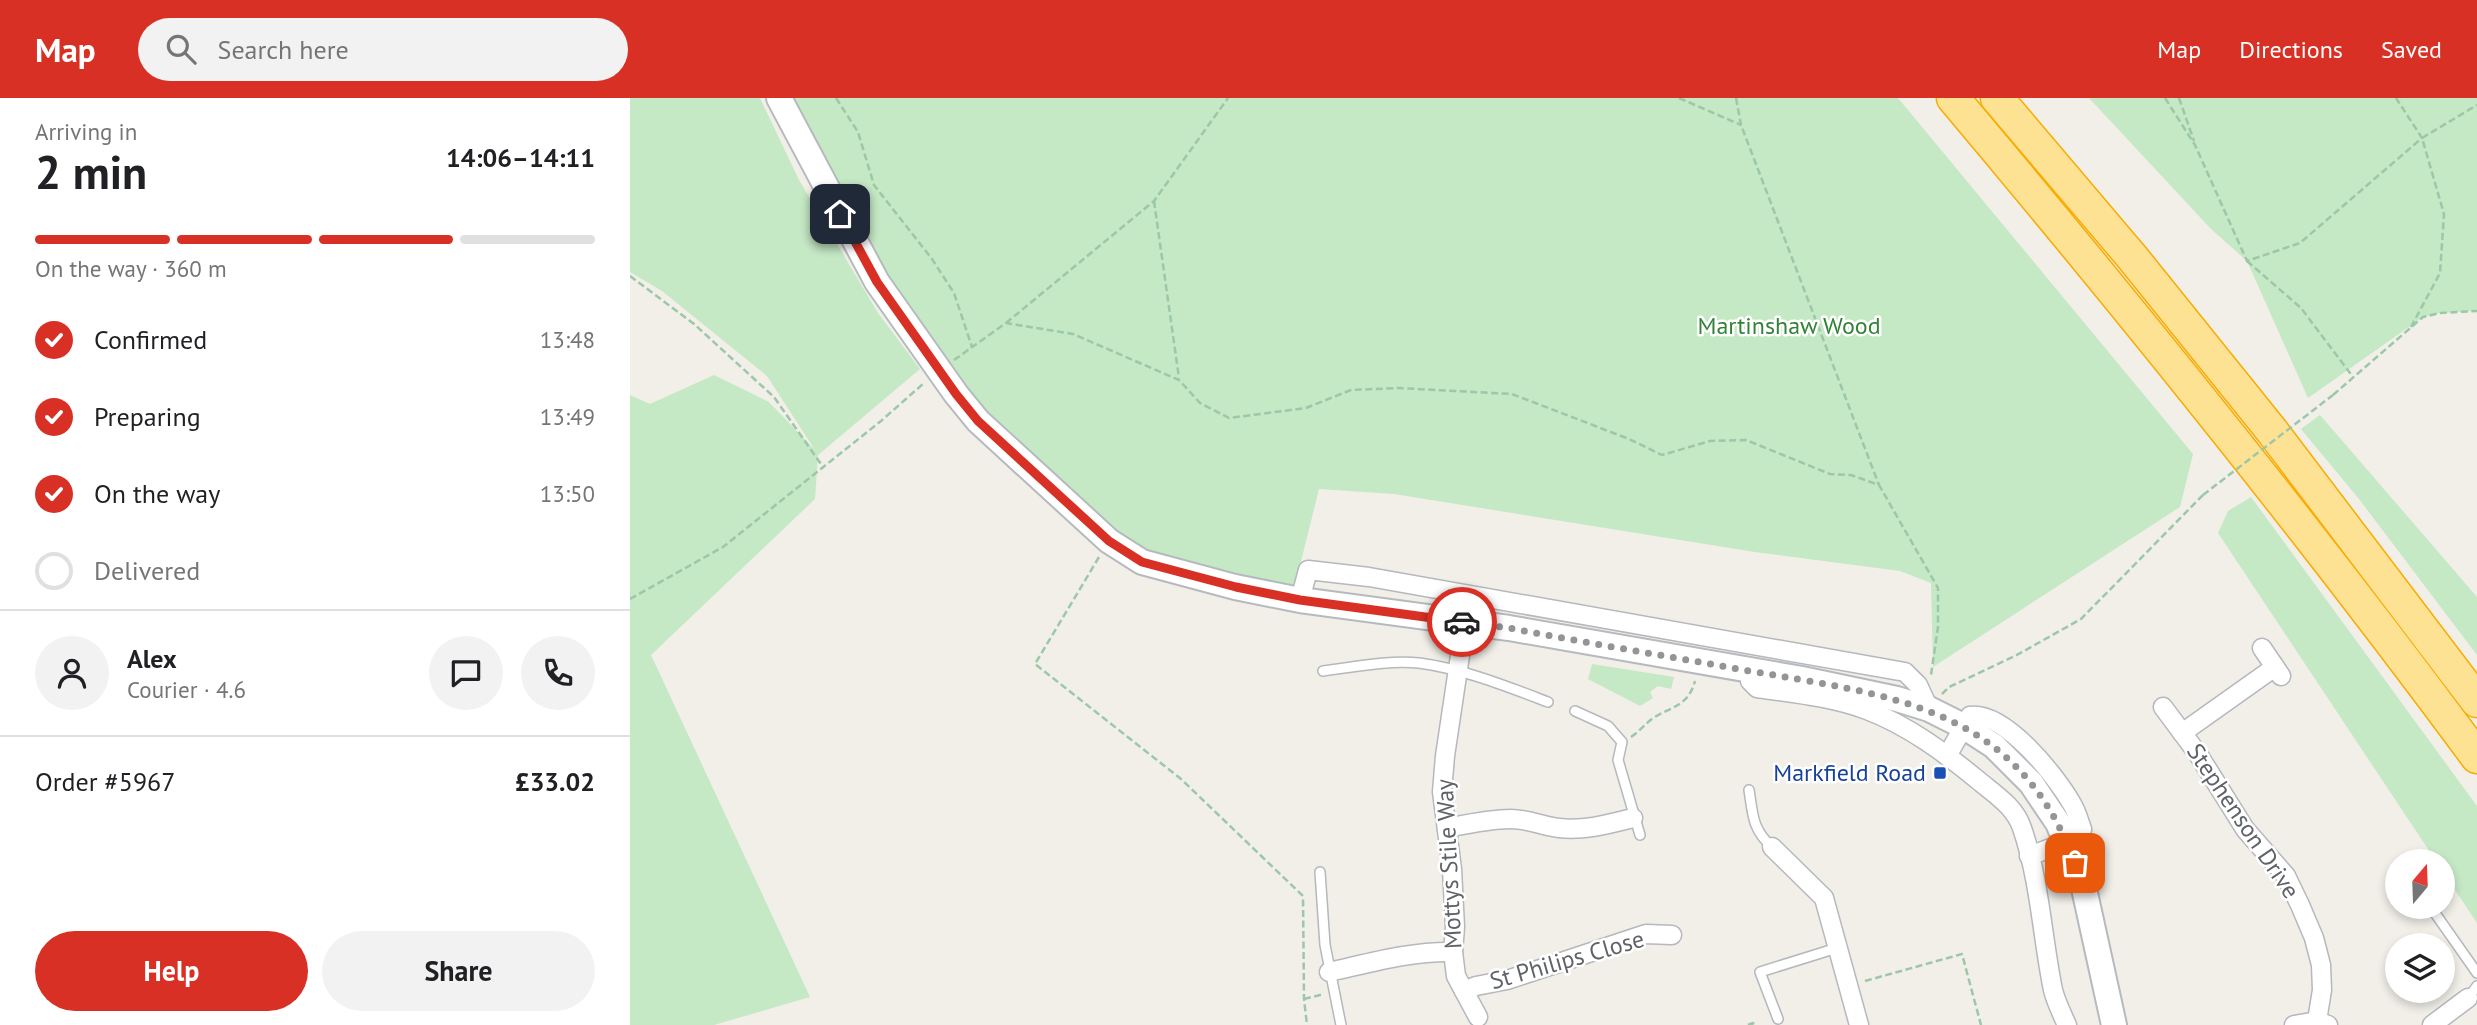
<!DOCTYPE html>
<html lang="en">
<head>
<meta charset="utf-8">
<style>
  body { margin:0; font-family:"PT Sans",sans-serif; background:#f2f2f2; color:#202124; height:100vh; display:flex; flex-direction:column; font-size:26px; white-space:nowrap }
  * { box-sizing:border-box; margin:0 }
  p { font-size:23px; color:#757577 }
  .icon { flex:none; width:38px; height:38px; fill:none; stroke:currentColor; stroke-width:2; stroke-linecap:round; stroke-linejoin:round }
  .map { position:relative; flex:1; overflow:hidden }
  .panel { display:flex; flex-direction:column; background:#fff; width:630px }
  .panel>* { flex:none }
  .needle { width:46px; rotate:19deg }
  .tools { position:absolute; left:1755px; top:751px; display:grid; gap:14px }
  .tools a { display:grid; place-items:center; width:70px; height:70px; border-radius:50%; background:#fff; box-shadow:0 4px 10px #0003; font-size:35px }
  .pin { position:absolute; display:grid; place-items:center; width:60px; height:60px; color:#fff; margin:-30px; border-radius:14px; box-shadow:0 4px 10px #0006 }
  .courier { position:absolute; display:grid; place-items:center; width:70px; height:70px; margin:-35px; border:5px solid #d93025; border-radius:50%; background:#fff; color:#222; box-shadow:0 2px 9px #0007 }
  .headline em { font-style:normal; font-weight:700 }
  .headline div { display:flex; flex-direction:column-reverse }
  .headline { display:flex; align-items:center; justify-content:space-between; height:119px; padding:0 35px }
  h1 { font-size:46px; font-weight:700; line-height:52px }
  .bar { display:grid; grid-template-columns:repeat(4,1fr); gap:10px 7px; align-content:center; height:84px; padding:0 35px }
  .bar i { height:9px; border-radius:5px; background:#e0e0e0 }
  .bar .active { background:#d93025 }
  .bar p { grid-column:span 4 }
  .line { display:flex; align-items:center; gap:18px; padding:0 35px; border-top:2px solid #e0e0e0 }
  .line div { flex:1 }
  .round { display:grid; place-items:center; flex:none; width:74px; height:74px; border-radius:37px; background:#f2f2f2 }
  ol { padding:0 35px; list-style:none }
  li { display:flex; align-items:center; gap:21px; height:77px }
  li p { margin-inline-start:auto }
  li .icon { padding:7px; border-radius:50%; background:#d93025; color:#fff; stroke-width:4 }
  li:last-child { color:#757577 }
  li i { width:38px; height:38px; border:4px solid #e0e0e0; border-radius:50% }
  .primary-button { display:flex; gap:14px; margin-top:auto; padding:14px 35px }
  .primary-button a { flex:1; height:80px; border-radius:42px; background:#d93025; color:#fff; font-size:28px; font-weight:700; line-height:80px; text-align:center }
  .primary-button a+a { background:#f2f2f2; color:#202124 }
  header { display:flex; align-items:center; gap:42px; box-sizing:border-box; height:98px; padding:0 35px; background:#d93025; color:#fff }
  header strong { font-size:33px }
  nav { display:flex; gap:38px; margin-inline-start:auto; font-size:24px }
  .search { width:490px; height:63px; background:#f2f2f2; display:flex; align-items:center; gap:18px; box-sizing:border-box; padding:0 24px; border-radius:38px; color:#757577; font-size:26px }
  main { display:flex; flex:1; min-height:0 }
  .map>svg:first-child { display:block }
</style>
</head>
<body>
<header>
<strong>Map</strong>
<div class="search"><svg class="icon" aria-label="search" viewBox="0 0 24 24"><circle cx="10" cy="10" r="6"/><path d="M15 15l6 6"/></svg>Search here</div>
<nav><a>Map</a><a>Directions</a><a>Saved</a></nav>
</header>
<main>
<section class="panel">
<div class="headline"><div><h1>2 min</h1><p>Arriving in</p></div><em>14:06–14:11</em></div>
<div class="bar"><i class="active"></i><i class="active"></i><i class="active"></i><i></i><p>On the way · 360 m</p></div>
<ol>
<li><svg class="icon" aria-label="check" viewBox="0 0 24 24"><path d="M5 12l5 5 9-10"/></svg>Confirmed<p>13:48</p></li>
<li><svg class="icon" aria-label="check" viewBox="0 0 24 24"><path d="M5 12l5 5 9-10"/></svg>Preparing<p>13:49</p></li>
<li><svg class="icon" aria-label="check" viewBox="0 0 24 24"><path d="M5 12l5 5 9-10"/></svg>On the way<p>13:50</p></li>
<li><i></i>Delivered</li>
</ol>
<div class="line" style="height:126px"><a class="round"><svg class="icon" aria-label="person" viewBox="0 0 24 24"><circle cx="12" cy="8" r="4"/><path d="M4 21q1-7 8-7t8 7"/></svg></a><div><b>Alex</b><p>Courier · 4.6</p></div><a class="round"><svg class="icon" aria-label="chat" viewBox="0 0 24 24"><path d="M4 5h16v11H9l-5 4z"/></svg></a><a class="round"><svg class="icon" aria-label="phone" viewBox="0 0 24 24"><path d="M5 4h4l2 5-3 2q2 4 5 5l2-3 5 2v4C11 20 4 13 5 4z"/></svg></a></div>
<div class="line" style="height:91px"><div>Order #5967</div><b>£33.02</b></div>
<div class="primary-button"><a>Help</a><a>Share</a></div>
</section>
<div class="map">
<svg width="1847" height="927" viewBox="0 0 1847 927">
  <rect width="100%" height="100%" fill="#f1efe8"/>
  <!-- green -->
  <g fill="#c5e8c5">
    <path d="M 0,0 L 130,0 L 169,82 L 248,215 L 290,271 L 188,357 L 185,401 L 21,557 L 180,899 L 84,927 L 0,927 L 0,297 L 20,306 L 84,277 L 139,304 L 185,352 L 137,278 L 32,193 L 0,174 Z"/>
    <path d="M 161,0 L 1268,0 L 1563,356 L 1550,409 L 1303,569 L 1301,485 L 1270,473 L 1125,454 L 764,396 L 689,391 L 665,487 L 512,464 L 359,318 L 257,180 Z"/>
    <path d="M 1459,0 L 1847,0 L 1847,213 L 1810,215 L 1793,219 L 1678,300 L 1617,163 L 1581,131 Z"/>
    <path d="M 1690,317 L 1847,499 L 1847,557 L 1729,401 L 1671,331 Z"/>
    <path d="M 1621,399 L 1847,708 L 1847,825 L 1813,774 L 1813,763 L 1806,763 L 1588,435 L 1598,413 Z"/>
    <path d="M 962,566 L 1044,579 L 1041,591 L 1028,588 L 1020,594 L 1023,600 L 1010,608 L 958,581 Z"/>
  </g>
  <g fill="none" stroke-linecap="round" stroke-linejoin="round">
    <!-- lane casing -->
    <g stroke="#b5b8bc" stroke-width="12">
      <g id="lane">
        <path d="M 693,573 C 725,569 757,562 789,565 C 834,571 876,588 918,604"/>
        <path d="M 945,613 L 978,628 L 992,644 L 988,662 L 1010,737"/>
        <path d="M 1119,692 C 1123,717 1122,731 1142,749"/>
        <path d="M 690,774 L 695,847 L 711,927"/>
        <path d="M 1800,808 L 1847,875"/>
        <path d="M 1838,900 L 1847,888"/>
        <path d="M 1148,921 L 1130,874 L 1207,850"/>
      </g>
    </g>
    <!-- street casing -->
    <g stroke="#b5b8bc" stroke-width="21">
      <g id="street">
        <path d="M 670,502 L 678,472 L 739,479 L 1275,574 L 1288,587 L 1299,611"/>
        <path d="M 835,524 L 815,658 L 812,694 L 822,771 L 825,829 L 823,854 L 826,878 L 848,919"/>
        <path d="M 1632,550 L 1651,578"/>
        <path d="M 1121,573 L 1120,583 L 1127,590 C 1163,595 1203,599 1237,612 C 1279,628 1315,655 1349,683 C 1366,697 1385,709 1392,730 C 1410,783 1412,838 1423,892 C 1426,904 1432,916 1437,927"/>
        <path d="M 1533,609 L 1568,656 L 1615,731 L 1656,778 L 1670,807 L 1684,840 L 1691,867 L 1692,892 L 1687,923"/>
        <path d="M 1552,635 L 1645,569"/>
        <path d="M 1317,658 L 1340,618 C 1375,613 1426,678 1442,706 C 1447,714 1449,723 1452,731 L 1437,744 L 1399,758"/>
        <path d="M 817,730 C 837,726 860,721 881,721 C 898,721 912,728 929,730 C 954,733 979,726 1003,720"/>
        <path d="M 1142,749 L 1194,800 L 1229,927"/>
        <path d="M 699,874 C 740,865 781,853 823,854"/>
        <path d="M 834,893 L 846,888 L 877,882 L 1016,836 L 1042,837"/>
        <path d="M 1664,927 L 1687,923 L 1698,927"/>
        <path d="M 1802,927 L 1838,900"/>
      </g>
    </g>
    <!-- secondary casing -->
    <g stroke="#b6babf" stroke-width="28">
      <path id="secondary" d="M 149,0 L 247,184 L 326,296 L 348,323 L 479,443 L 512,464 L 605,489 L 670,502 L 879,530 L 1172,581 L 1267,601 L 1299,611 L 1333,628 L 1364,648 L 1401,685 L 1428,725 L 1453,786 L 1484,927"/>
    </g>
    <!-- highway casing -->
    <g stroke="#f9ab00" stroke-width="35">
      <g id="highway">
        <path d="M 1323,0 C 1504,215 1680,433 1847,659"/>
        <path d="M 1367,0 L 1502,159 L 1642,333 L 1847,603"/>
      </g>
    </g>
    <!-- path -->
    <g stroke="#9cc7a9" stroke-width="2.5" stroke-dasharray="7 3.5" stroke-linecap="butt">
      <path d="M 206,0 L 228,34 L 244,87 L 302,161 L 324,195 L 342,249"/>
      <path d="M 1049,0 L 1111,27"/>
      <path d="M 1106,0 L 1111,27 L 1249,387"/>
      <path d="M 1535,0 L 1565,47 L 1617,163 L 1670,145 L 1792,40 L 1766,0"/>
      <path d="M 1549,0 L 1564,43"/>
      <path d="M 524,103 L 549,280"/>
      <path d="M 1617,163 L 1671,210 L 1723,279"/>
      <path d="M 0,178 L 64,226 L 144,299 L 193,369"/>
      <path d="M 376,225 L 524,103 L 598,0"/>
      <path d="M 1781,229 L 1810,175 L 1814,116 L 1792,40 L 1847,7"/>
      <path d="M 324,262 L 376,225 L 443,236 L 549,282 L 570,305 L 599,320 L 676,310 L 721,292 L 768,290 L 882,296 L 999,341 L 1032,357 L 1080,343 L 1116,342 L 1200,376 L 1221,377 L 1249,387 L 1308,490 L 1308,529 L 1301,577"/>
      <path d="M 1703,297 L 1793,219 L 1810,215 L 1847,213"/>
      <path d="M 469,459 L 405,566 L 551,681 L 673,798 L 674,901 L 677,927"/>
      <path d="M 0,501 L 93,449 L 251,323 L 294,285"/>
      <path d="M 1312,596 L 1319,589 L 1385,558 L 1451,521 L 1573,397"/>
      <path d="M 1001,639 C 1010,633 1015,626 1023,620 C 1043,608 1058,608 1065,583"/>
      <path d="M 1235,883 L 1332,856 L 1351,927"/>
      <path d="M 674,901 L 694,896"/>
      <path d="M 1118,927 L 1123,925 L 1124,927"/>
    </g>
    <!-- lane -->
    <use href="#lane" stroke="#fff" stroke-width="9"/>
    <!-- street -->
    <use href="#street" stroke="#fff" stroke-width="18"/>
    <!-- secondary -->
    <use href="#secondary" stroke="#fff" stroke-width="24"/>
    <!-- highway -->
    <use href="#highway" stroke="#fde293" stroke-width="32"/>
    <!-- path-bridge -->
    <path stroke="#9cc7a9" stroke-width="2.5" stroke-dasharray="7 3.5" stroke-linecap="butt" d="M 1573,397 L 1703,297"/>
  </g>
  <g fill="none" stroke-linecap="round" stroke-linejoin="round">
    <!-- done -->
    <path stroke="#929495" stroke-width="7" stroke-dasharray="0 12.6" d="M 832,524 L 879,530 C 957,545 1036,558 1114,572 C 1258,597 1387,607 1445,765"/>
    <!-- route -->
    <path stroke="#d93025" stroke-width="9" d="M 210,116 L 247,184 L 326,296 L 348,323 L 479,443 L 512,464 L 606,489 L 670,502 L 832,524"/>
  </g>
  <!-- markers -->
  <rect fill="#1a4fb4" stroke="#fff" stroke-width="2.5" x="1303" y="668" width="14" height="14" rx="3.5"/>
  <g text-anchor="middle" stroke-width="5" stroke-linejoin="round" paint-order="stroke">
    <!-- park labels -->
    <g font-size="24" fill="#348238" stroke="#fff">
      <text x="1159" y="236">Martinshaw Wood</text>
    </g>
    <!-- transit labels -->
    <g font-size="24" fill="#164399" stroke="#fff" text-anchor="end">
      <text x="1296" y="683">Markfield Road</text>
    </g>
    <!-- street labels -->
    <g font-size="24" fill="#5f6368" stroke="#fff">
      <text transform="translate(1613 723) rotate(56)" y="8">Stephenson Drive</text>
      <text transform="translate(819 766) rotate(-93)" y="8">Mottys Stile Way</text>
      <text transform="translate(937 862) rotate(-16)" y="8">St Philips Close</text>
    </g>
  </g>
</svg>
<div class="tools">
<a><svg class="needle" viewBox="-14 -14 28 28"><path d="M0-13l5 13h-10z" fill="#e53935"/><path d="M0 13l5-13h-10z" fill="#757577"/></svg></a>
<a><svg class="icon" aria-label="layers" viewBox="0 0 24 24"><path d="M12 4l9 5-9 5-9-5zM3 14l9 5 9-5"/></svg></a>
</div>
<div class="pin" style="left:1445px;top:765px;background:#ea580c"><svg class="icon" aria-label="bag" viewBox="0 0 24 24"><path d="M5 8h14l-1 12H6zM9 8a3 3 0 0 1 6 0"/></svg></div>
<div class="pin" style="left:210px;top:116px;background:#1f2937"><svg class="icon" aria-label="home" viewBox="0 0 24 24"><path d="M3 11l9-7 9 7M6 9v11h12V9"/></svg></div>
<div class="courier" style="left:832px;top:524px"><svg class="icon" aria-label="car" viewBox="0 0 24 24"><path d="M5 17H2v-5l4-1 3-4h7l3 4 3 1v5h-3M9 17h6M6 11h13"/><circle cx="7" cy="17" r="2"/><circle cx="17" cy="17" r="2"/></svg></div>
</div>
</main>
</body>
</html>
